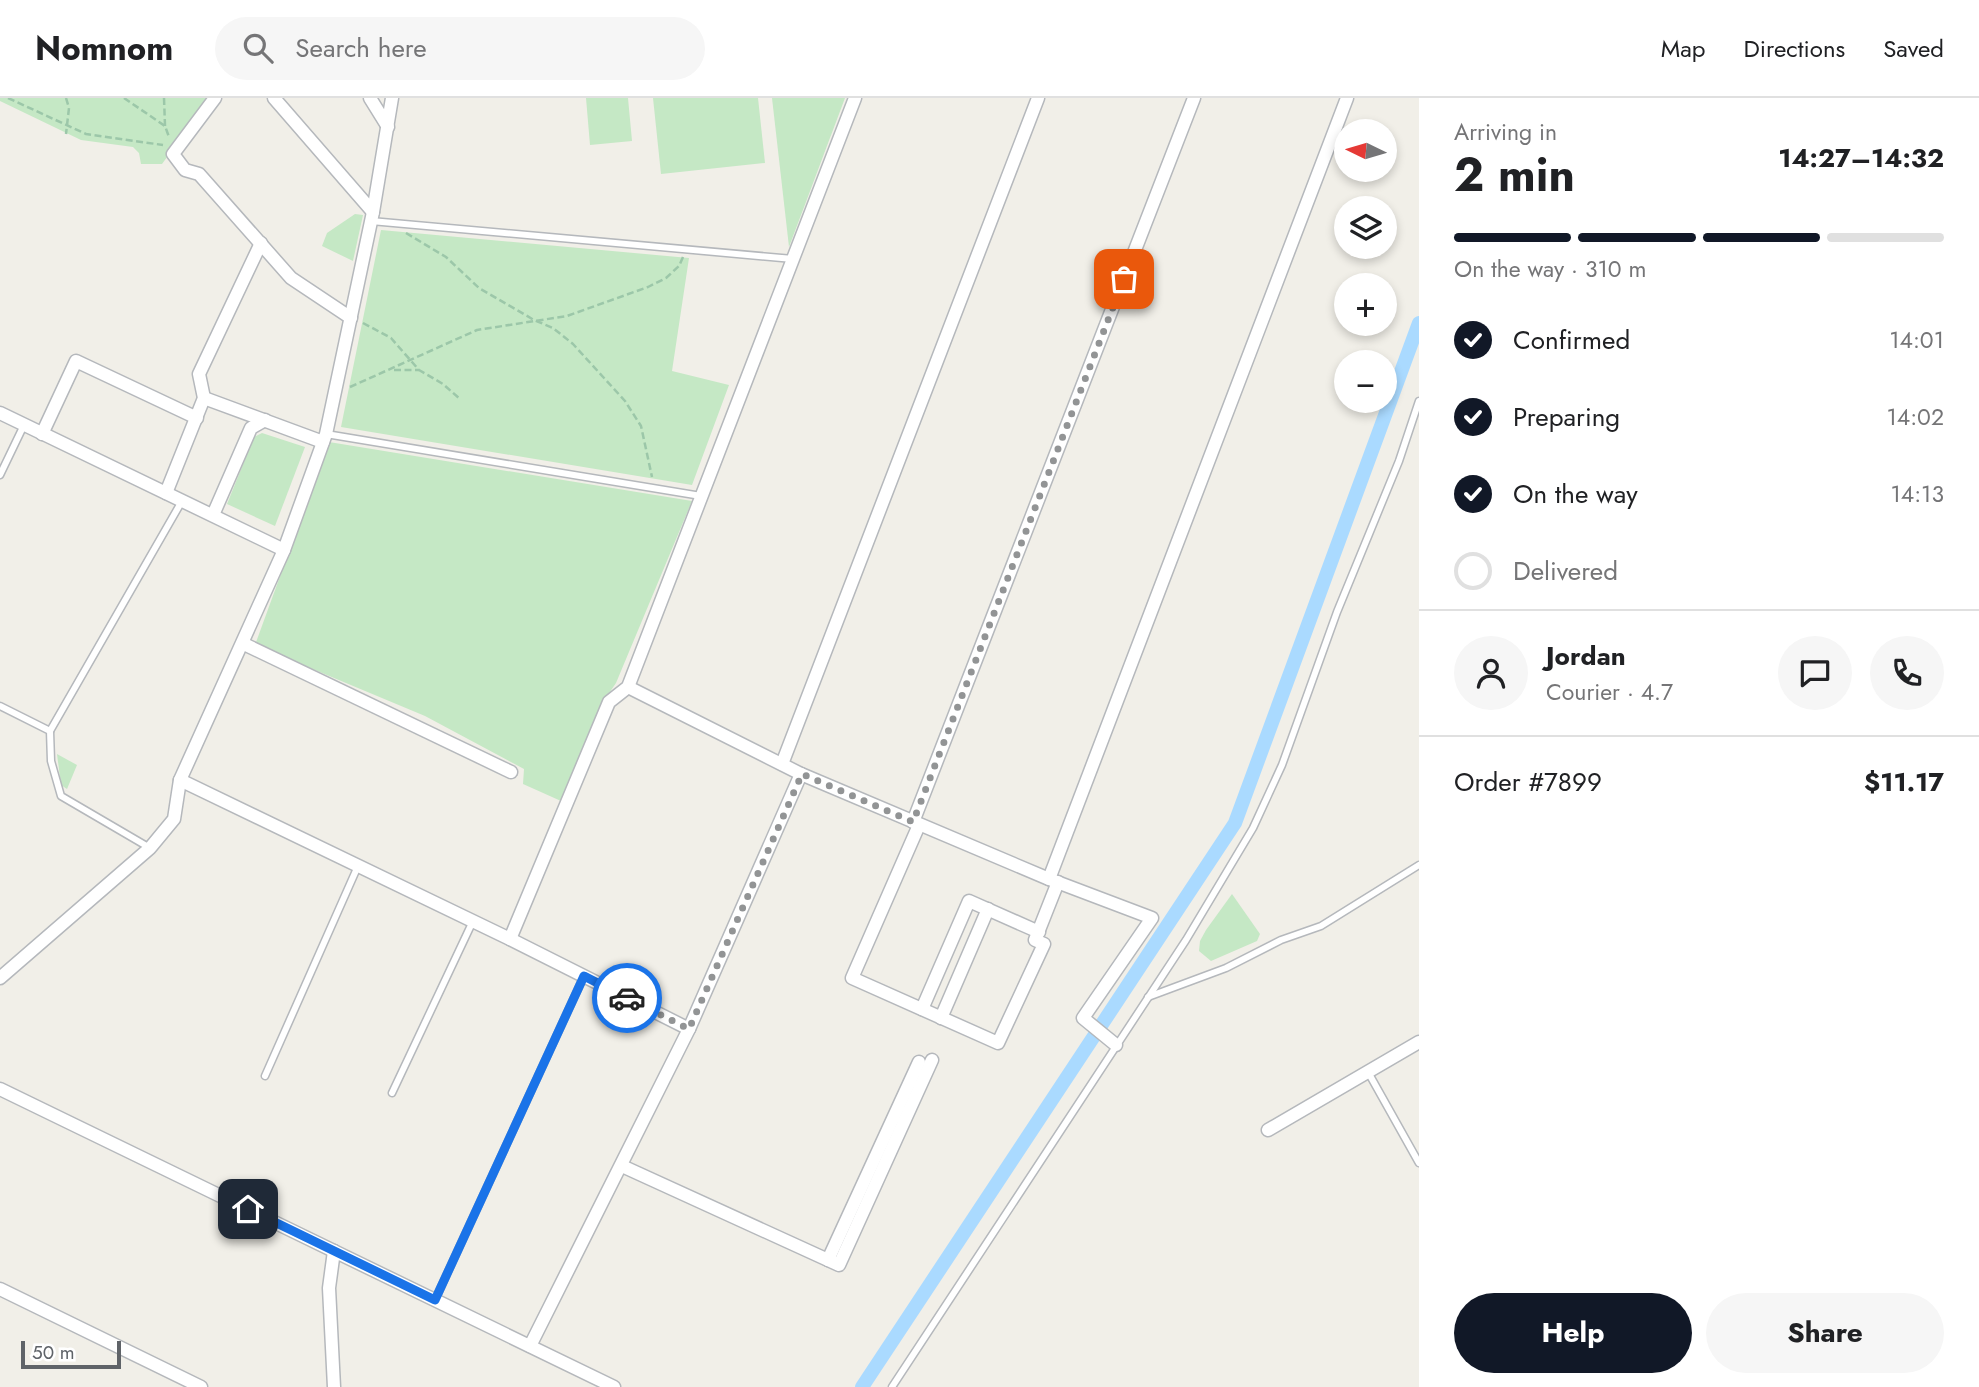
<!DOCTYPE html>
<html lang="en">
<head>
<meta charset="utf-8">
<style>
  body { margin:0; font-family:Jost,sans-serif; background:#f6f6f6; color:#202124; height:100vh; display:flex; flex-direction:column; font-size:26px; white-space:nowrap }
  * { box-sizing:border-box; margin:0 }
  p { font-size:23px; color:#757577 }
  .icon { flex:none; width:38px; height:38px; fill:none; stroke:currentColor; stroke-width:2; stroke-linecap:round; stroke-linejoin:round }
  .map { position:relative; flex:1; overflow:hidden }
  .drawer { display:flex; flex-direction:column; background:#fff; width:560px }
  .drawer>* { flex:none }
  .needle { width:46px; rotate:275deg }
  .tools { position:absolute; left:1334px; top:21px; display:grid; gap:14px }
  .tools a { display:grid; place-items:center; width:63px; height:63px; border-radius:50%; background:#fff; box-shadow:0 4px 10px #0003; font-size:35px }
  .scale { position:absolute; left:21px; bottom:18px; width:100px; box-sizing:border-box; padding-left:7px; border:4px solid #5f6368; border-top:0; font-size:19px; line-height:24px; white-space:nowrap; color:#5f6368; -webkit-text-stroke:5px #fff; paint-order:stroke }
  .pin { position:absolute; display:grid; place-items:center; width:60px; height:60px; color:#fff; margin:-30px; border-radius:14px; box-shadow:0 4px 10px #0006 }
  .courier { position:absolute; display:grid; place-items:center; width:70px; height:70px; margin:-35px; border:5px solid #1a73e8; border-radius:50%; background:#fff; color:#222; box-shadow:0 2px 9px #0007 }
  .overview em { font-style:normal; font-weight:700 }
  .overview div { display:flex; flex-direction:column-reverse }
  .overview { display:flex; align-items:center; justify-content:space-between; height:119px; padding:0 35px }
  h1 { font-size:46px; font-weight:700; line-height:52px }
  .bar { display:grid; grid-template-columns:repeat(4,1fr); gap:10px 7px; align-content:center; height:84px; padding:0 35px }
  .bar i { height:9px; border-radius:5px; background:#e0e0e0 }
  .bar .on { background:#111827 }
  .bar p { grid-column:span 4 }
  .line { display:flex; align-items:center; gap:18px; padding:0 35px; border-top:2px solid #e0e0e0 }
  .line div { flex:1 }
  .round { display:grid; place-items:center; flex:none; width:74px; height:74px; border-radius:37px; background:#f6f6f6 }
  ol { padding:0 35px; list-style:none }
  li { display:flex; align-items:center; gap:21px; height:77px }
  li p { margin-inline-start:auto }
  li .icon { padding:7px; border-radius:50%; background:#111827; color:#fff; stroke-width:4 }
  li:last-child { color:#757577 }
  li i { width:38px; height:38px; border:4px solid #e0e0e0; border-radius:50% }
  .primary-button { display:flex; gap:14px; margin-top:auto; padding:14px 35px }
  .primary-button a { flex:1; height:80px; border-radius:42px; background:#111827; color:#fff; font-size:28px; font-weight:700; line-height:80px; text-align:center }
  .primary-button a+a { background:#f6f6f6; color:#202124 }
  header { display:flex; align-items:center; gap:42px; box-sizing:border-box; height:98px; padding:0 35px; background:#fff; border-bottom:2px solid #e0e0e0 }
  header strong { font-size:33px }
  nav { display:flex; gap:38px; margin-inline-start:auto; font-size:24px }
  .search { width:490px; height:63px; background:#f6f6f6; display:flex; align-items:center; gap:18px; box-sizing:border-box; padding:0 24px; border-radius:38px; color:#757577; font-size:26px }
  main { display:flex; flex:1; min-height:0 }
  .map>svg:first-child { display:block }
</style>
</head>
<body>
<header>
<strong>Nomnom</strong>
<div class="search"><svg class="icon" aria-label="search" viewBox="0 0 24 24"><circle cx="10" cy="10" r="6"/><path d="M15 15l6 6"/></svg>Search here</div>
<nav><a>Map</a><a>Directions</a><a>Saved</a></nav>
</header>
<main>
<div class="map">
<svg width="1419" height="1289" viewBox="0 0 1419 1289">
  <rect width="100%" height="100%" fill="#f1efe8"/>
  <!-- green -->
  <g fill="#c5e8c5">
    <path d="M 0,0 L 210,0 L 162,66 L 141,66 L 139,55 L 133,49 L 81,42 L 0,3 Z"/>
    <path d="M 586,0 L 628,0 L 632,43 L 590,47 Z"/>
    <path d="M 653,0 L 758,0 L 765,65 L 661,76 Z"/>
    <path d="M 772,0 L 845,0 L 789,149 Z"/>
    <path d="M 355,116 L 363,117 L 353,163 L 322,148 L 327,135 Z"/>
    <path d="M 381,132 L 689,160 L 672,273 L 729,287 L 692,387 L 341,329 Z"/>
    <path d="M 262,335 L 305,349 L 275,428 L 227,406 L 254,339 Z"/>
    <path d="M 329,344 L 692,403 L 616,585 L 603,604 L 561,703 L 523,686 L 524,671 L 425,618 L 255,547 Z"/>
    <path d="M 57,656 L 77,667 L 67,691 L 61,687 Z"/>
    <path d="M 1232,796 L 1260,836 L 1257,843 L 1211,863 L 1199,853 L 1200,843 L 1206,832 Z"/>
  </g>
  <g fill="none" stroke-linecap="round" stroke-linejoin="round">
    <!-- canal -->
    <path stroke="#aadaff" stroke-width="14" d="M 862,1289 L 1235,725 L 1419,225"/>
    <!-- lane casing -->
    <g stroke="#b5b8bc" stroke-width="9">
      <g id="lane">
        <path d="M 371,123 L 793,161"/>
        <path d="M 326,336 L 701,398"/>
        <path d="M 0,377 L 24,327"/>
        <path d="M 0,608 L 50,633 L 51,663 L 61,698 L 150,750"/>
        <path d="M 50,633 L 182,403"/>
        <path d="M 1148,899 L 1226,870 L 1281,842 L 1321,828 L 1419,767"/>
        <path d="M 1368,974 L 1419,1065"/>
        <path d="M 265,978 L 358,768"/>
        <path d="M 392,995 L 473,823"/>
        <path d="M 435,1202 L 584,878"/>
        <path d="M 892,1289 L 1186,842 L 1253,730 L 1282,667 L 1337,514 L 1399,363 L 1419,303"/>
      </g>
    </g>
    <!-- street casing -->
    <g stroke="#b5b8bc" stroke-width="15">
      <g id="street">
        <path d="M 215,0 L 173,56 L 185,72 L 199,76 L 291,180 L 351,220"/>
        <path d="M 274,0 L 373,114"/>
        <path d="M 370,0 L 388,29"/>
        <path d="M 204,300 L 323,344"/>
        <path d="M 0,315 L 284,452"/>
        <path d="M 42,336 L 76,263 L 197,320"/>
        <path d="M 166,395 L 204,300 L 199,276 L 261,145"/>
        <path d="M 213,417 L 251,330 L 265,322"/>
        <path d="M 244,546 L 511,674"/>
        <path d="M 628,589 L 801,676 L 1049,781 L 1152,820 L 1083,920 L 1116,947"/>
        <path d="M 782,666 L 1038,0"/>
        <path d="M 180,682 L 510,841 L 689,931"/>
        <path d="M 913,724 L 1194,0"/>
        <path d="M 919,727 L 852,880 L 998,945 L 1044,846 L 1035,842 L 1058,784"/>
        <path d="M 1049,781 L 1347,0"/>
        <path d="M 510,841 L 609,604 L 628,589 L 855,0"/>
        <path d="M 0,880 L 150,750 L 174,721 L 180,682 L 284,452 L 326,336 L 373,114 L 392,0"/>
        <path d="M 922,911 L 969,803 L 1039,834"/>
        <path d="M 941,920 L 988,811"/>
        <path d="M 0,991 L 614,1289"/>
        <path d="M 1268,1032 L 1419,944"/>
        <path d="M 622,1068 L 839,1167 L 932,962"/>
        <path d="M 334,1153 L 329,1190 L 334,1289"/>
        <path d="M 828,1162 L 919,964"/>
        <path d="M 0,1191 L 201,1289"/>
        <path d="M 530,1248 L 689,931 L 801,676"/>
      </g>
    </g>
    <!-- path -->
    <g stroke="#9cc7a9" stroke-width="2.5" stroke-dasharray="7 3.5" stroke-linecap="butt">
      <path d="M 8,0 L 86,36 L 163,47"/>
      <path d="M 66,0 L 69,10 L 66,36"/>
      <path d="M 124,0 L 165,28 L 169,39"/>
      <path d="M 164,0 L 165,28"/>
      <path d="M 406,135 L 446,159 L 479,190 L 534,222 L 553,230 L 573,246 L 625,303 L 641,328 L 652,379"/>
      <path d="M 363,225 L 391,240 L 419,272 L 443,286 L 460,301"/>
      <path d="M 394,272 L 419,272"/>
      <path d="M 350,289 L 477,232 L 567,218 L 648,189 L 666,180 L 679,168 L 683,159"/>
    </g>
    <!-- lane -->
    <use href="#lane" stroke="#fff" stroke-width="6"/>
    <!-- street -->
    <use href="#street" stroke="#fff" stroke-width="12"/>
  </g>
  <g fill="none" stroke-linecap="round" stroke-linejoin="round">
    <!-- done -->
    <path stroke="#929495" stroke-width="7" stroke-dasharray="0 12.6" d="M 627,900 L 689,931 L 802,676 L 913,724 L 1124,181"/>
    <!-- route -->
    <path stroke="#1a73e8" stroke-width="9" d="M 248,1111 L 435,1202 L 584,878 L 627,900"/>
  </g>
</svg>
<div class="tools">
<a><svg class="needle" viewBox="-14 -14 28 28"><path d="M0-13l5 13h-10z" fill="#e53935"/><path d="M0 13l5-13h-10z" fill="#757577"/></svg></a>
<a><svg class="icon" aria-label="layers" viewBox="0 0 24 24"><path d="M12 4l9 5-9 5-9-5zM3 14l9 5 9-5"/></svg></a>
<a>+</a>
<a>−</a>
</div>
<div class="scale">50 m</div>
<div class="pin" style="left:1124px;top:181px;background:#ea580c"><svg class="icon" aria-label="bag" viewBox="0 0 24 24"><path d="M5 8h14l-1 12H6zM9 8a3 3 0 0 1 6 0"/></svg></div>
<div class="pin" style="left:248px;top:1111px;background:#1f2937"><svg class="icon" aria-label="home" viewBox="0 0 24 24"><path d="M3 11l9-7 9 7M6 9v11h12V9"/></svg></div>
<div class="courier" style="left:627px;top:900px"><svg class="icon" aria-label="car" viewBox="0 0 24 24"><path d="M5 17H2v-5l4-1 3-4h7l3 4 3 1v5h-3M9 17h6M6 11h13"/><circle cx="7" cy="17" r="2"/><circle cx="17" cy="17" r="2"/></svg></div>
</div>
<section class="drawer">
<div class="overview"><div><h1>2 min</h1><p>Arriving in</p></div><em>14:27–14:32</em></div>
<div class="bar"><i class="on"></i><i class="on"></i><i class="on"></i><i></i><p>On the way · 310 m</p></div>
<ol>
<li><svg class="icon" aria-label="check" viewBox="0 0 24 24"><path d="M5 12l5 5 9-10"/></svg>Confirmed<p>14:01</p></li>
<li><svg class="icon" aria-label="check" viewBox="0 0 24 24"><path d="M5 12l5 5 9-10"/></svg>Preparing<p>14:02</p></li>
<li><svg class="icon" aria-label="check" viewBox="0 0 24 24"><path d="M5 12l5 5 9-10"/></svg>On the way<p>14:13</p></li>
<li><i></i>Delivered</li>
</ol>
<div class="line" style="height:126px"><a class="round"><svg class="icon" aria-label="person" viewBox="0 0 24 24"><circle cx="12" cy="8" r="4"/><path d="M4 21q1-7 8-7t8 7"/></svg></a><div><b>Jordan</b><p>Courier · 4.7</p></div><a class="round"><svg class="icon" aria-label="chat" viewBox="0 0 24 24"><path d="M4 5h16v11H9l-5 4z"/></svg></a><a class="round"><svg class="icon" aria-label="phone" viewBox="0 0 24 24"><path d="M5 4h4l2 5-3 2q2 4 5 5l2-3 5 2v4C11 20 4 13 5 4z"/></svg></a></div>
<div class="line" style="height:91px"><div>Order #7899</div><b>$11.17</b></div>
<div class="primary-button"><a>Help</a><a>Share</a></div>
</section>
</main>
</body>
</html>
